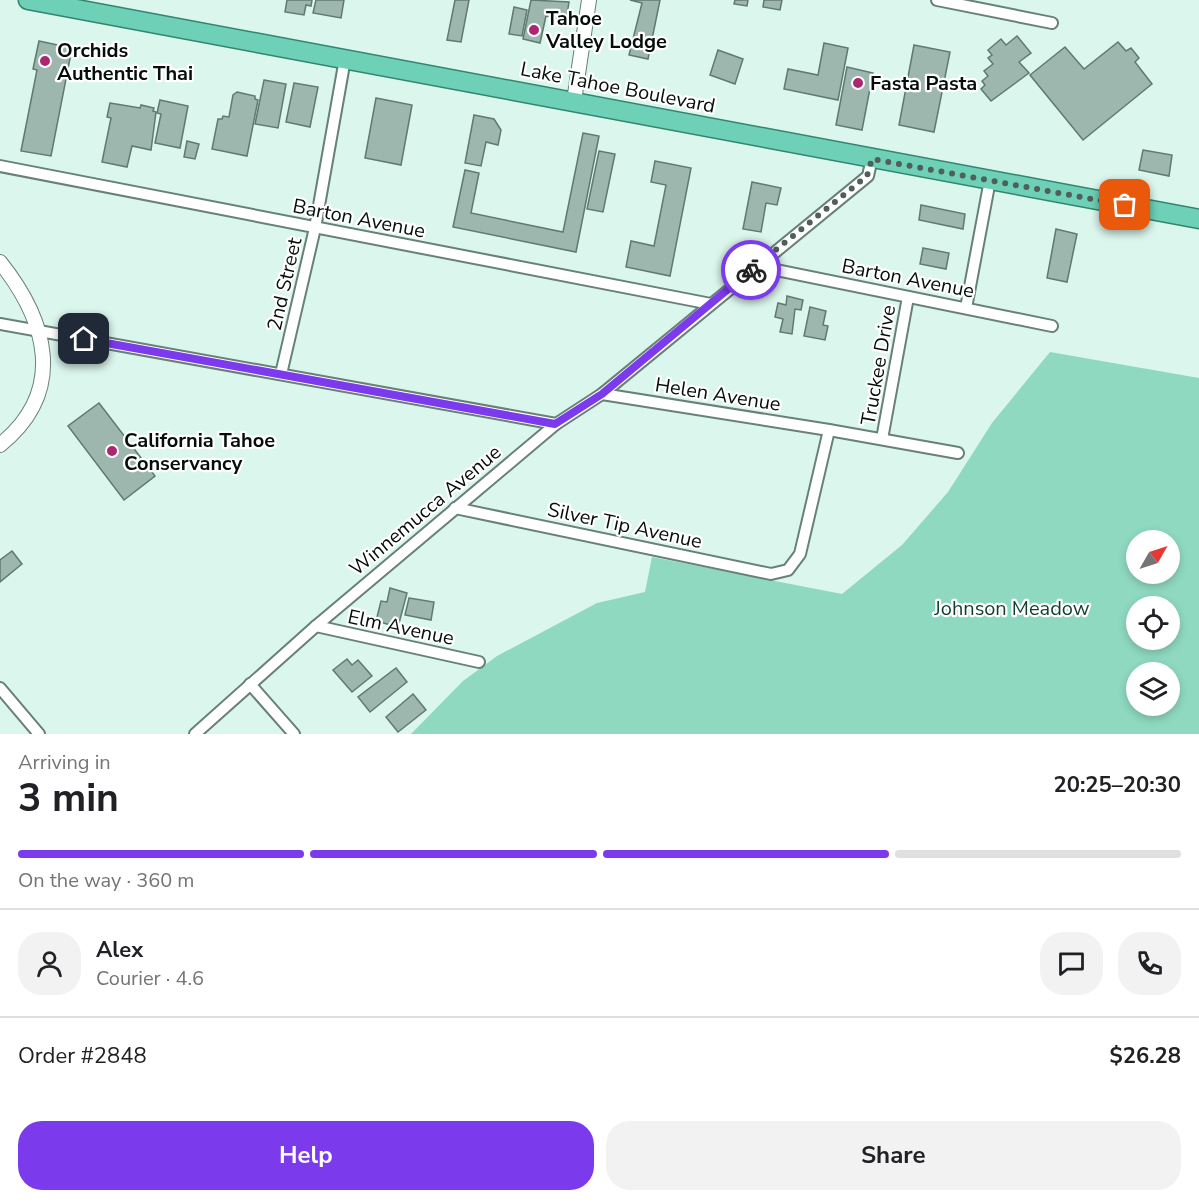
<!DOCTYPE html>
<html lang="en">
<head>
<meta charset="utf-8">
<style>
  body { margin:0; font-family:"Nunito Sans",sans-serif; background:#f2f2f2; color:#202124; height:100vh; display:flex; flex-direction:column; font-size:22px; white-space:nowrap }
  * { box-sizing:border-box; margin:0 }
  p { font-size:20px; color:#757577 }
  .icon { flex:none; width:33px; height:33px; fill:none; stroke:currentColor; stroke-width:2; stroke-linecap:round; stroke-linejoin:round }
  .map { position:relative; height:734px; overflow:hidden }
  .drawer { display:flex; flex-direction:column; background:#fff; flex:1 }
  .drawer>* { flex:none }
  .needle { width:39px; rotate:51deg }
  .tools { position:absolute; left:1126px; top:530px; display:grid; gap:12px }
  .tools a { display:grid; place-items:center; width:54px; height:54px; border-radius:50%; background:#fff; box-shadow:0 3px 9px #0003; font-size:30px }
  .pin { position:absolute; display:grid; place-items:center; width:51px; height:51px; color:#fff; margin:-26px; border-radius:12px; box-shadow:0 3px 9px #0006 }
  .courier { position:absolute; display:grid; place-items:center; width:60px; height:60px; margin:-30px; border:4px solid #7c3aed; border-radius:50%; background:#fff; color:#222; box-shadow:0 2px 8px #0007 }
  .overview em { font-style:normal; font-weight:700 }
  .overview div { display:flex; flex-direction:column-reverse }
  .overview { display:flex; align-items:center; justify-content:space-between; height:102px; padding:0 18px }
  h1 { font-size:39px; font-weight:700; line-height:45px }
  .bar { display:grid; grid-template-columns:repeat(4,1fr); gap:9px 6px; align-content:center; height:72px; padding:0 18px }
  .bar i { height:8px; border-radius:4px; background:#e0e0e0 }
  .bar .current { background:#7c3aed }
  .bar p { grid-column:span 4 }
  .line { display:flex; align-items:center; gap:15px; padding:0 18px; border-top:2px solid #e0e0e0 }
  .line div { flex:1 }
  .round { display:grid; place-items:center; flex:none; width:63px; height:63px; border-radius:24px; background:#f2f2f2 }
  .primary-button { display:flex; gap:12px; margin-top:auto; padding:12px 18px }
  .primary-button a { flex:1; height:69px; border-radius:24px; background:#7c3aed; color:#fff; font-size:24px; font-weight:700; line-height:69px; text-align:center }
  .primary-button a+a { background:#f2f2f2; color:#202124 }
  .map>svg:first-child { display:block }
</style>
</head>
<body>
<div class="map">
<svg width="1199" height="734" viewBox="0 0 1199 734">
  <rect width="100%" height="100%" fill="#dbf6ec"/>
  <!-- green -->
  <path fill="#8fd9c1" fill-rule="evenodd" d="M 1050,352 L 1199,378 L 1199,734 L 411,734 L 463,681 L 497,656 L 597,603 L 645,592 L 652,557 L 842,594 L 902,545 L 948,492 L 992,423 ZM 1137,540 L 1170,540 L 1170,573 L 1137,573 ZM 1137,606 L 1170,606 L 1170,639 L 1137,639 ZM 1137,672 L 1170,672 L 1170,705 L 1137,705 Z"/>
  <!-- building -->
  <g fill="#9db7ae" stroke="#617970" stroke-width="1.5">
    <path d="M 287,0 L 312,0 L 311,6 L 306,5 L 304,15 L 285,12 Z"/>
    <path d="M 316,0 L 344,0 L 341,18 L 313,13 Z"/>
    <path d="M 455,0 L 469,0 L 461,42 L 447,40 Z"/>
    <path d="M 531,0 L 569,2 L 566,20 L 546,16 L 540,43 L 523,39 Z"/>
    <path d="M 660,0 L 648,59 L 629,55 L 642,3 L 630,0 Z"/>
    <path d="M 735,0 L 748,0 L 747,6 L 734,4 Z"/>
    <path d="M 764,0 L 782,0 L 780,10 L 763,7 Z"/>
    <path d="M 514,7 L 527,10 L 522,36 L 509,34 Z"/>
    <path d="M 1017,36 L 1031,53 L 1019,62 L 1029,73 L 991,101 L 981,89 L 985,85 L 982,81 L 988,76 L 984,71 L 993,64 L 988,58 L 992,55 L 988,50 L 1001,39 L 1006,45 Z"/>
    <path d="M 39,41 L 72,48 L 51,156 L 21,151 L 37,70 L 33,69 Z"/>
    <path d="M 1118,42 L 1126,51 L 1131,48 L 1139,58 L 1135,62 L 1152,84 L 1083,140 L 1030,75 L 1065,47 L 1084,69 Z"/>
    <path d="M 824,43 L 848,48 L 838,100 L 784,89 L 788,69 L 818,75 Z"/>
    <path d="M 914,45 L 950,52 L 934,132 L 899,125 Z"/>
    <path d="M 718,50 L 743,59 L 735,84 L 710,75 Z"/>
    <path d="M 847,67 L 873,73 L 862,130 L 836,125 Z"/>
    <path d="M 264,80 L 286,84 L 278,128 L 255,124 Z"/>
    <path d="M 294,83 L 318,87 L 310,127 L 286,122 Z"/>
    <path d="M 237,92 L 255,96 L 255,99 L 258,100 L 247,156 L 212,149 L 218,119 L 222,119 L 223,116 L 229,117 L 233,95 Z"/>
    <path d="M 376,98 L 412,105 L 401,165 L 365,158 Z"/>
    <path d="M 160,100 L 188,106 L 180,148 L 155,143 L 161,114 L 157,113 Z"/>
    <path d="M 110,103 L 140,108 L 141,105 L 154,108 L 153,111 L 156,112 L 151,150 L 132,146 L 127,167 L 102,162 L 111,118 L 107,117 Z"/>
    <path d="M 474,115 L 494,119 L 501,130 L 498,145 L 486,142 L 481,166 L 465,163 Z"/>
    <path d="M 583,133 L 599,136 L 576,252 L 453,227 L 465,170 L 479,173 L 471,213 L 563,232 Z"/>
    <path d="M 187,141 L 199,144 L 195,159 L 184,157 Z"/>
    <path d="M 1143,150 L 1172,155 L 1169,176 L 1139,170 Z"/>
    <path d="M 599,151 L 615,154 L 603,212 L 587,209 Z"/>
    <path d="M 655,161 L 691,168 L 670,276 L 626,267 L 631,241 L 654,246 L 666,185 L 651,182 Z"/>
    <path d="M 752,182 L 781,188 L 777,205 L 766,203 L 761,232 L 743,229 Z"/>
    <path d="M 921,205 L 965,214 L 963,229 L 919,220 Z"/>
    <path d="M 1056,229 L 1077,234 L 1067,282 L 1047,278 Z"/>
    <path d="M 923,248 L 949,253 L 946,269 L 920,264 Z"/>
    <path d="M 787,296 L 803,300 L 801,310 L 795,309 L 792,334 L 780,332 L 783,319 L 775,317 L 778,303 L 786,305 Z"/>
    <path d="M 810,307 L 826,311 L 823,325 L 828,326 L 825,340 L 804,336 Z"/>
    <path d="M 99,403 L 155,476 L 124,500 L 68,426 Z"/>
    <path d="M 12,551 L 22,564 L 0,582 L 0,560 Z"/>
    <path d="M 390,588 L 407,593 L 398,627 L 376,621 L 381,601 L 387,602 Z"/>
    <path d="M 409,598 L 434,602 L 431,620 L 405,615 Z"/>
    <path d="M 347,659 L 352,665 L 358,660 L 372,676 L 352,692 L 333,670 Z"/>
    <path d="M 396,668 L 407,682 L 370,712 L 358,697 Z"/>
    <path d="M 413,694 L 426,710 L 398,732 L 386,717 Z"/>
  </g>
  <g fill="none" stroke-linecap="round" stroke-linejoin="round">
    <!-- minor casing -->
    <g stroke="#688078" stroke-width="14">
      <g id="minor">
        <path d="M 937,0 L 1052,23"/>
        <path d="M 0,166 L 711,304"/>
        <path d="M 756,266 L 1052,326"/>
        <path d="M 966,308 L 990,180"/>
        <path d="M 0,324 L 556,424"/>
        <path d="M 281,374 L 315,228 L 345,59"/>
        <path d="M 602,394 L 829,430 L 958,453"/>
        <path d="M 882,439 L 908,297"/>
        <path d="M 455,508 L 771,574 L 788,570 L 800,554 L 829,430"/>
        <path d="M 316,626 L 479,662"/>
        <path d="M 250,684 L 294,734"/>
        <path d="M 0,688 L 39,734"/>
        <path d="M 195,734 L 316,626 L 556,424 L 602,394 L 868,176 L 872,158"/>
      </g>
    </g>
    <!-- tertiary casing -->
    <g stroke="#688078" stroke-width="16">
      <g id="tertiary">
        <path d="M 574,101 L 589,0"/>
        <path d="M 0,262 C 47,321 67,391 0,445"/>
      </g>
    </g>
    <!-- trunk casing -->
    <g stroke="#32856e" stroke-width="21">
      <path id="trunk" d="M 28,0 L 1199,219"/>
    </g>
    <!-- minor -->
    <use href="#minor" stroke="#fff" stroke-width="10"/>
    <!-- tertiary -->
    <use href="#tertiary" stroke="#fff" stroke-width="14"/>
    <!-- trunk -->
    <use href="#trunk" stroke="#6ed0b6" stroke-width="18"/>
  </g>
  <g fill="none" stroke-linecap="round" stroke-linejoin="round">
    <!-- done -->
    <path stroke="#505f5a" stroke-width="6" stroke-dasharray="0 10.8" d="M 751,270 L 867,176 L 872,159 L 1125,205"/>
    <!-- route -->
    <path stroke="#7c3aed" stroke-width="8" d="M 84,339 L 555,424 L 602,394 L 751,270"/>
  </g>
  <!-- markers -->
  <g fill="#ab2771" stroke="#fff" stroke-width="2">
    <circle cx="534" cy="30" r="6"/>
    <circle cx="45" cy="61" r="6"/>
    <circle cx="858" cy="83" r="6"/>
    <circle cx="112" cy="451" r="6"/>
  </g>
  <g text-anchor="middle" stroke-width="4.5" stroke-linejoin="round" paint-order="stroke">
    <!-- poi labels -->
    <g font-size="20" font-weight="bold" fill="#050e0b" stroke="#fff" text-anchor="start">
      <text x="546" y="25">Tahoe<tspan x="546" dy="23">Valley Lodge</tspan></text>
      <text x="57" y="57">Orchids<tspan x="57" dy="23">Authentic Thai</tspan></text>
      <text x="870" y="90">Fasta Pasta</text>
      <text x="124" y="447">California Tahoe<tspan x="124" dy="23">Conservancy</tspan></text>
    </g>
    <!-- street labels -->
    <g font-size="20" fill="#050e0b" stroke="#fff">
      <text transform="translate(618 87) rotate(11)" y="7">Lake Tahoe Boulevard</text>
      <text transform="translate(359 218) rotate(11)" y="7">Barton Avenue</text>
      <text transform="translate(908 278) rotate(11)" y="7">Barton Avenue</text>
      <text transform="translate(284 284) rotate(-77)" y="7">2nd Street</text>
      <text transform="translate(878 365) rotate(-80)" y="7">Truckee Drive</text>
      <text transform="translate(718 394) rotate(9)" y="7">Helen Avenue</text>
      <text transform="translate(425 510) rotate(-40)" y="7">Winnemucca Avenue</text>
      <text transform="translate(625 525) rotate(12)" y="7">Silver Tip Avenue</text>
      <text transform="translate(401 627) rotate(12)" y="7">Elm Avenue</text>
    </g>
    <!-- park labels -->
    <g font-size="20" fill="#123e32" stroke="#fff">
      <text x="1012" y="615">Johnson Meadow</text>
    </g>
  </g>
</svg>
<div class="tools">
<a><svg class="needle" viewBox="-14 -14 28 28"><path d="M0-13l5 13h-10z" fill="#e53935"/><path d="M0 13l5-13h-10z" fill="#757577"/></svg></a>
<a><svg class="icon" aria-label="locate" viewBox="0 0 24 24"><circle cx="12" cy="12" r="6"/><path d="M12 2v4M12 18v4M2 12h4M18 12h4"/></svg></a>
<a><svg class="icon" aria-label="layers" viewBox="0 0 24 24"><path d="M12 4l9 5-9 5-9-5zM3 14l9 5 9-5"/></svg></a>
</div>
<div class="pin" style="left:1125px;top:205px;background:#ea580c"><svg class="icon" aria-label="bag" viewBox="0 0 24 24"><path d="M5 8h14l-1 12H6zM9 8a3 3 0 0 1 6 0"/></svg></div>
<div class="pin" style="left:84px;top:339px;background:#1f2937"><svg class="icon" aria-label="home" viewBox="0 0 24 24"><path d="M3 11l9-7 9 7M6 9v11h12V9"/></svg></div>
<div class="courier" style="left:751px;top:270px"><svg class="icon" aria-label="bike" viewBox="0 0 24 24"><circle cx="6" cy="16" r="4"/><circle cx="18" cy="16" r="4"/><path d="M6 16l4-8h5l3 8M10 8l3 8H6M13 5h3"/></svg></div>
</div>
<section class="drawer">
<div class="overview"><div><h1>3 min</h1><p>Arriving in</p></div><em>20:25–20:30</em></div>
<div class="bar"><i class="current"></i><i class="current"></i><i class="current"></i><i></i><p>On the way · 360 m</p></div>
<div class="line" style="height:108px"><a class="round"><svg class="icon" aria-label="person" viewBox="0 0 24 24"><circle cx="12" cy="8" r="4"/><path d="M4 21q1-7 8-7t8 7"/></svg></a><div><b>Alex</b><p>Courier · 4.6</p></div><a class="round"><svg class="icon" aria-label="chat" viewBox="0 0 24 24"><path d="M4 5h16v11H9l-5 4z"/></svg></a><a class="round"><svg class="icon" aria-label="phone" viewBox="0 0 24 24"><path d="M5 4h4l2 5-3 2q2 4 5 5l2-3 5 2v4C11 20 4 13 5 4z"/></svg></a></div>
<div class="line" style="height:78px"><div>Order #2848</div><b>$26.28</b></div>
<div class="primary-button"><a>Help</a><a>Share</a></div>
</section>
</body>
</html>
